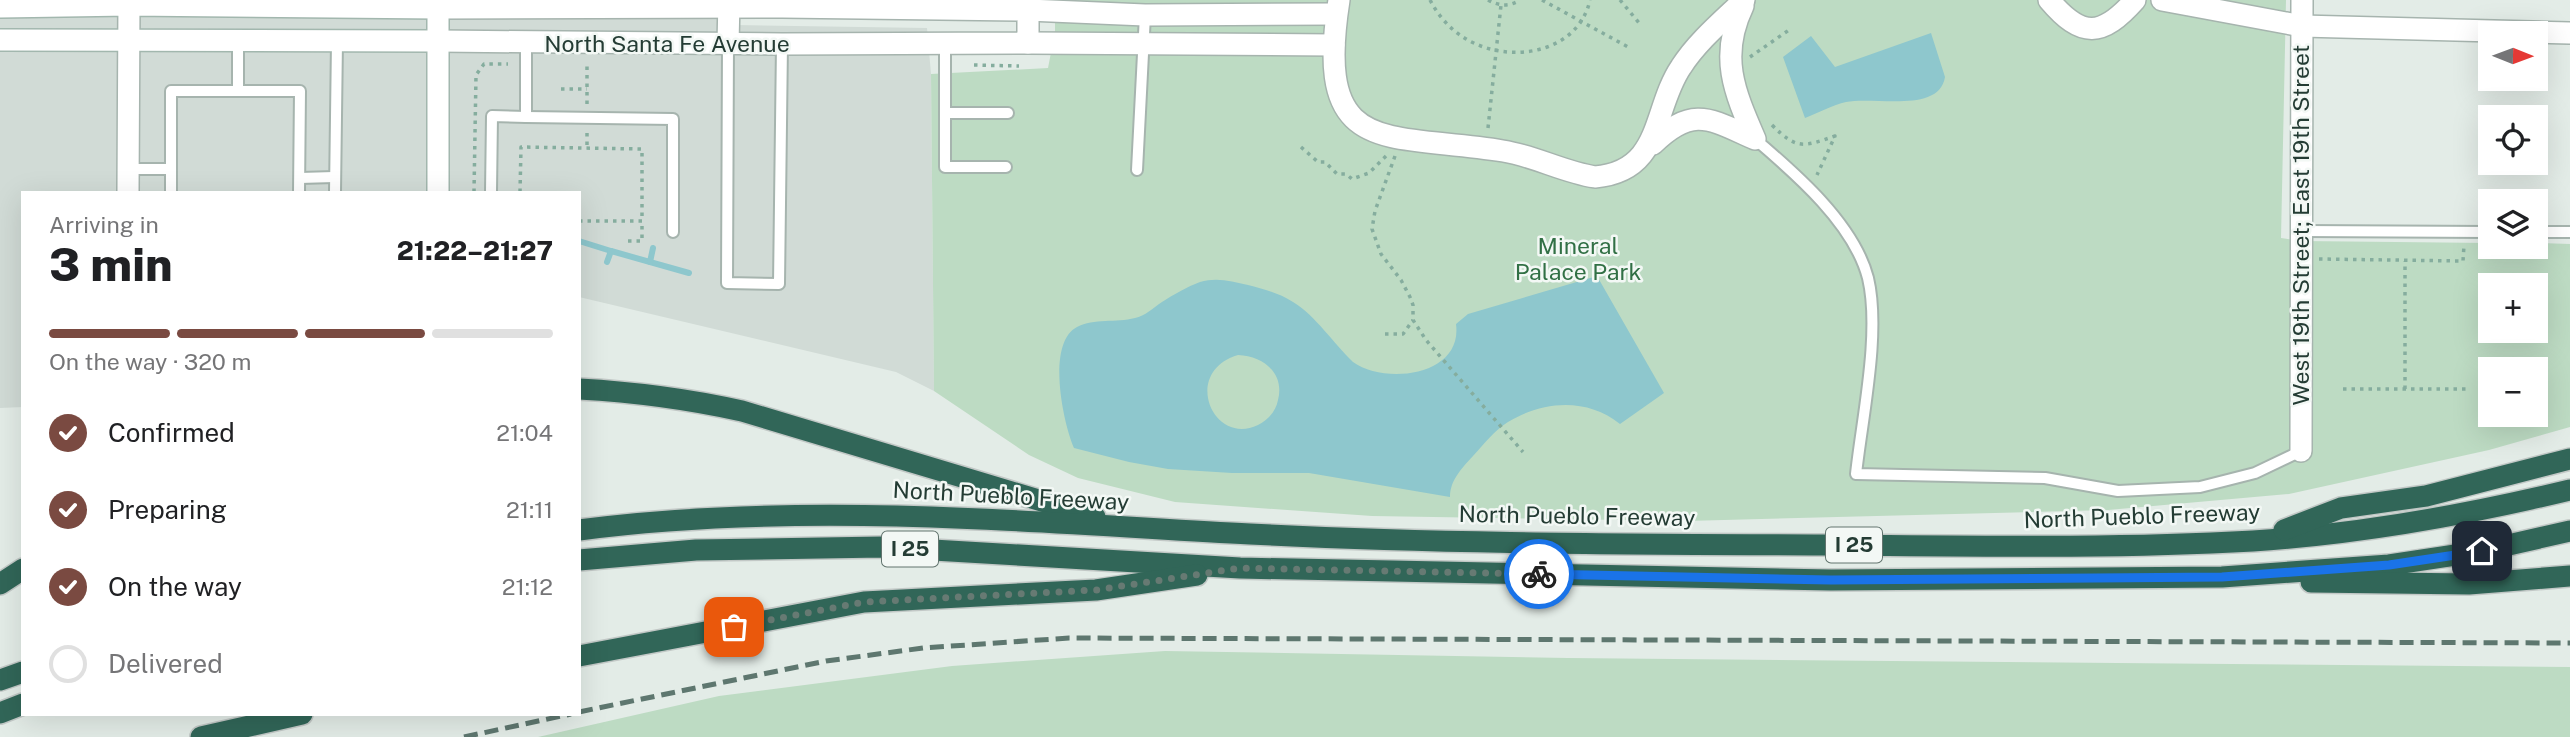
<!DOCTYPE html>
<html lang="en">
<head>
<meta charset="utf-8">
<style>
  body { margin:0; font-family:"Public Sans",sans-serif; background:#f2f2f2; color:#202124; height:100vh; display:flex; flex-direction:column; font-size:26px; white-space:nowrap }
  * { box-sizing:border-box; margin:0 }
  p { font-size:23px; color:#757577 }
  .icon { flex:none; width:38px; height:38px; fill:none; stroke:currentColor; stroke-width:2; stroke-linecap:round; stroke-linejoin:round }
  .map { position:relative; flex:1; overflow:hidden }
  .details { position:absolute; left:21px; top:191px; width:560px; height:525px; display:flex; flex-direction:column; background:#fff; border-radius:0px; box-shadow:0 7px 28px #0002 }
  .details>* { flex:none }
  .needle { width:46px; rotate:91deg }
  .buttons { position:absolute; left:2478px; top:21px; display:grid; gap:14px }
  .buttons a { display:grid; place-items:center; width:70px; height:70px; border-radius:0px; background:#fff; box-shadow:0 7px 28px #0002; font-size:35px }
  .pin { position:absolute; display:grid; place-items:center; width:60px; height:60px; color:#fff; margin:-30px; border-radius:14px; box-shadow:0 4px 10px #0006 }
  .courier { position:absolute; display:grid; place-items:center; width:70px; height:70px; margin:-35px; border:5px solid #1a73e8; border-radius:50%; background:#fff; color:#222; box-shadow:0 2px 9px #0007 }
  .overview em { font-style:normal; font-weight:800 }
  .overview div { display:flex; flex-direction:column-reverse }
  .overview { display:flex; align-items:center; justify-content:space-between; height:119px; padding:0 28px }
  h1 { font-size:46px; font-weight:800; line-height:52px }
  .bar { display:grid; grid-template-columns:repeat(4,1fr); gap:10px 7px; align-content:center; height:84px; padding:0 28px }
  .bar i { height:9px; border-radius:5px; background:#e0e0e0 }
  .bar .on { background:#7a4a41 }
  .bar p { grid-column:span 4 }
  ol { padding:0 28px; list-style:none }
  li { display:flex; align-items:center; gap:21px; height:77px }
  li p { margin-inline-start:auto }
  li .icon { padding:7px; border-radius:50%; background:#7a4a41; color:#fff; stroke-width:4 }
  li:last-child { color:#757577 }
  li i { width:38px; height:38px; border:4px solid #e0e0e0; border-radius:50% }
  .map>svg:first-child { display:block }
</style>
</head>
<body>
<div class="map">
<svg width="2570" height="737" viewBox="0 0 2570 737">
  <rect width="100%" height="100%" fill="#e3ece7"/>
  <!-- built -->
  <path fill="#d1dbd6" d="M 0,0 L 735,0 L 736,25 L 927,28 L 931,74 L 934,391 L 896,372 L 579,297 L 579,192 L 23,192 L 23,407 L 0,408 Z"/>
  <!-- green -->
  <g fill="#bddbc3" fill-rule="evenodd">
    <path d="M 1055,0 L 2286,0 L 2281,238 L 2300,241 L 2490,243 L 2490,247 L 2536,247 L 2536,243 L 2570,244 L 2570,427 L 2489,450 L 2289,494 L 2108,510 L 1686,521 L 1372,516 L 1175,502 L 1078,478 L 1029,455 L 934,391 L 931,74 L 1048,68 L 1055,32 ZM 2490,285 L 2536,285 L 2536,331 L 2490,331 ZM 2490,369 L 2536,369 L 2536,415 L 2490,415 Z"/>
    <path d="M 1165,651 L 1568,658 L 2570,667 L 2570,737 L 538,737 L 719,696 L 952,666 Z"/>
  </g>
  <!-- water -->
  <g fill="#8ec7cd" fill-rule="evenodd">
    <path d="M 1931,33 L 1945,77 C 1939,114 1874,96 1846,102 C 1833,105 1818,113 1805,118 L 1783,57 L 1811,36 L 1835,67 Z"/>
    <path d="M 1597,276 L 1664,393 L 1620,424 C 1588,398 1544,400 1508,422 C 1495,430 1484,444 1473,456 C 1462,468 1450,480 1450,497 L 1309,473 L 1232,473 L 1168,469 L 1129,462 L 1074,448 C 1063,423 1046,343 1077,327 C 1094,318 1116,323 1135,318 C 1145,316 1153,308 1162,302 C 1174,294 1187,287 1200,282 C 1216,277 1232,281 1248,285 C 1263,289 1279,293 1293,302 C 1316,316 1333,343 1353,362 C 1385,385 1463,376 1456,324 L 1468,314 ZM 1238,355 C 1263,356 1285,373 1278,400 C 1276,411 1268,420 1258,425 C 1213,447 1181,372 1238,355 Z"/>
  </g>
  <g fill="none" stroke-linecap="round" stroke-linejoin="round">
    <!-- stream -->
    <g stroke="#8ec7cd" stroke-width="6">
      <path d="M 579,241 L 611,251"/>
      <path d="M 607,262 L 611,251 L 689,273"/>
      <path d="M 650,262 L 653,248"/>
    </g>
    <!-- service casing -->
    <g stroke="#a6b4ae" stroke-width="14">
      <g id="service">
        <path d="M 238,40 L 238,91"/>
        <path d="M 945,43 L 945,167 L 1006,167"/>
        <path d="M 728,44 L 727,283 L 779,284 L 782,44"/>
        <path d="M 945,113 L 1008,113"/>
        <path d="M 526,117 L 673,119 L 673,232"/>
        <path d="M 1755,139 C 1796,174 1854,224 1868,278 C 1881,333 1862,418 1856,474 L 2045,478 L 2118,491 L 2200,487 L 2255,473 L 2301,451"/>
        <path d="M 128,169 L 171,169"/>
        <path d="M 1137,170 L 1145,15"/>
        <path d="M 300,178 L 334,177"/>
        <path d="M 171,192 L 171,91 L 300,91 L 299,192"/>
        <path d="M 335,192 L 337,41"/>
        <path d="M 491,192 L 492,116 L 526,117 L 526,43"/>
        <path d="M 2301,231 L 2490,232"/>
        <path d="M 2536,232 L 2570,232"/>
      </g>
    </g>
    <!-- minor casing -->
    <g stroke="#a6b4ae" stroke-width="24">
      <g id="minor">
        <path d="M 1339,0 C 1314,159 1385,132 1503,151 C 1535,156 1563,172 1595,177 C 1663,171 1652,110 1681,67 C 1697,42 1722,21 1744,0"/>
        <path d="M 2049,0 C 2082,39 2102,37 2135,0"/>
        <path d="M 2162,0 L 2302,26 L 2570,33"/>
        <path d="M 1028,10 L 1145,15 L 1336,14"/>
        <path d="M 1028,43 L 1334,45"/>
        <path d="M 728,44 L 729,0"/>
        <path d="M 1653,144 C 1693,105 1710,119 1755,139 C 1734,91 1719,56 1743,6"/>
        <path d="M 128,192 L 129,0"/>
        <path d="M 2301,451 L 2302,0"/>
      </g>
    </g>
    <!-- tertiary casing -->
    <g stroke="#a6b4ae" stroke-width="24">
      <g id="tertiary">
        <path d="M 438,8 L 782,7 L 1028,10"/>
        <path d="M 438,41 L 782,44 L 1028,43 L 1028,0"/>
      </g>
    </g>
    <!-- secondary casing -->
    <g stroke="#a2b7ae" stroke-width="24">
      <g id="secondary">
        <path d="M 438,0 L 438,192"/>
        <path d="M 0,7 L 129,5 L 438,8"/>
        <path d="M 0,40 L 438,41"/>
      </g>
    </g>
    <!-- motorway casing -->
    <g stroke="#c2c8c6" stroke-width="24">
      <g id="motorway">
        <path d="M 579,389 C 634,392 688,399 742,411 L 1095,517"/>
        <path d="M 579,530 C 802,501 1027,522 1250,534 C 1441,544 1632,544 1822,545 C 1966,546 2110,549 2253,541 C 2360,534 2466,515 2570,490"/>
        <path d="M 2284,530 L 2341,508 L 2426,496 L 2570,459"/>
        <path d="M 579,560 L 696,550 L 882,547 L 1240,568 L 1831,580 L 2222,577 L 2389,565 L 2482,551 L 2570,531"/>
        <path d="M 2311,582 L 2469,584 L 2570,576"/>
        <path d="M 0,584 L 23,569"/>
        <path d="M 579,656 L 864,602 L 1096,590 L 1197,575"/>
        <path d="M 0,680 L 23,672"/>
        <path d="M 0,713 L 23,704"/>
        <path d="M 201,737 L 302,714"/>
      </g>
    </g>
    <!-- path -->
    <g stroke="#85ad9e" stroke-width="3.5" stroke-dasharray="3.5 5" stroke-linecap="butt">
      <path d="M 1430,0 C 1440,19 1455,35 1476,44 C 1518,63 1579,50 1590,0"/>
      <path d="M 1488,0 C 1499,6 1509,7 1520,0"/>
      <path d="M 1542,0 L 1630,48"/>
      <path d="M 1620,0 L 1640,24"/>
      <path d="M 1750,57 L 1789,30"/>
      <path d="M 974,65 L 1019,66"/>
      <path d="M 561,89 L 587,89"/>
      <path d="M 587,104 L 587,64"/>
      <path d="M 1772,125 C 1797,150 1803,147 1835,136 L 1817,175"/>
      <path d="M 1488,128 L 1501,5"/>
      <path d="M 587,133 L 587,148"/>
      <path d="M 1301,147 L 1318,162 L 1325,162 L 1337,174 L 1346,174 L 1352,179 L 1369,173 L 1387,155"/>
      <path d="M 1395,156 L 1375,211 L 1372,229 L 1381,254 L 1401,280 L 1410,297 L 1413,305 L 1413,320 L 1426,340 L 1523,452"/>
      <path d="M 474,192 L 476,75 L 484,64 L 508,64"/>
      <path d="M 520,192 L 521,147 L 642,149 L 642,221"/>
      <path d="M 579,221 L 642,221 L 642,241 L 626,241"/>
      <path d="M 2319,259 L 2463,261 L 2464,245"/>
      <path d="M 1385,334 L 1403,334 L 1413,320"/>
      <path d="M 2343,389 L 2468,389"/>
      <path d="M 2405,389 L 2405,261"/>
    </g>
    <!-- service -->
    <use href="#service" stroke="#fff" stroke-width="10"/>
    <!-- minor -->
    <use href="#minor" stroke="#fff" stroke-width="21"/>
    <!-- tertiary -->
    <use href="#tertiary" stroke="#fff" stroke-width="21"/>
    <!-- secondary -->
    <use href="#secondary" stroke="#fff" stroke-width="21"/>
    <!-- motorway -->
    <use href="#motorway" stroke="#316658" stroke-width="21"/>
    <!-- rail -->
    <g stroke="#5e776f" stroke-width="5" stroke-dasharray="14 7" stroke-linecap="butt">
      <path d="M 579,712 L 826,661 L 923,648 L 1069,638 L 2570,643"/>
      <path d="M 464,737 L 571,714"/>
    </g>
  </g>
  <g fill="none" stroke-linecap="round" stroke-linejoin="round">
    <!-- done -->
    <path stroke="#677a73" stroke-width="7" stroke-dasharray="0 12.6" d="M 734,627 L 864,602 L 1096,590 L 1240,568 L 1539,574"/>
    <!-- route -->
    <path stroke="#1a73e8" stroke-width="9" d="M 1539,574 L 1831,580 L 2222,577 L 2389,565 L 2482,551"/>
  </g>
  <g text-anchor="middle" stroke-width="5" stroke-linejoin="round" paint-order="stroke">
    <!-- shield labels -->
    <g fill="#f3f8f5" stroke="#62746e" stroke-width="2">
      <rect x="1826" y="527.5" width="56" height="35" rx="5"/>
      <rect x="882" y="531.5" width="56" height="35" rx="5"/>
    </g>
    <g font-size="21" font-weight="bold" fill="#243c34">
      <text x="1854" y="552">I 25</text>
      <text x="910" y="556">I 25</text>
    </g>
    <!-- street labels -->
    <g font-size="23" fill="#243c34" stroke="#f3f8f5">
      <text x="667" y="52">North Santa Fe Avenue</text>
      <text transform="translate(2301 225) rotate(-90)" y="8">West 19th Street; East 19th Street</text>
      <text transform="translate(1011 496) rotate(3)" y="8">North Pueblo Freeway</text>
      <text transform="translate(1577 516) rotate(1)" y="8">North Pueblo Freeway</text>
      <text transform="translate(2142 516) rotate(-2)" y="8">North Pueblo Freeway</text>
    </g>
    <!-- park labels -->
    <g font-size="23" fill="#317045" stroke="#f3f8f5">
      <text x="1578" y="254">Mineral<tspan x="1578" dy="26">Palace Park</tspan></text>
    </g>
  </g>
</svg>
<div class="buttons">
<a><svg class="needle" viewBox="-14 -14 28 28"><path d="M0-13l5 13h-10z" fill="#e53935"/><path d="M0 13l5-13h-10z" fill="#757577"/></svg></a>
<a><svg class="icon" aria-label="locate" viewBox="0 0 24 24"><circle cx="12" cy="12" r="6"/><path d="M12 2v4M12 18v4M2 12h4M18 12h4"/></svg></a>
<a><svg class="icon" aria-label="layers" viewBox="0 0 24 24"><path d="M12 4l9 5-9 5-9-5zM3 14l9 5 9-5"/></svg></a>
<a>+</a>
<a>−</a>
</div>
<div class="pin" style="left:734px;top:627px;background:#ea580c"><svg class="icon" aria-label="bag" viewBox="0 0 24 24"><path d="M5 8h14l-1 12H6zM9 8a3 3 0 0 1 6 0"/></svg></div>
<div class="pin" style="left:2482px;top:551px;background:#1f2937"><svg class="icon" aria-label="home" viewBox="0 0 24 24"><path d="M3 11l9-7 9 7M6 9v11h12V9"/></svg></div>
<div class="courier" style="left:1539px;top:574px"><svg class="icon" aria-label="bike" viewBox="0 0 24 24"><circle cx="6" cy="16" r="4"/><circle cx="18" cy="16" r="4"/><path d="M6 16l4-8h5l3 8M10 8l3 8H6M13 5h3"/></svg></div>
<section class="details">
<div class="overview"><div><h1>3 min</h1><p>Arriving in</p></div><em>21:22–21:27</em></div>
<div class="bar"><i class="on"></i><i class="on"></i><i class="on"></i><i></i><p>On the way · 320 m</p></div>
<ol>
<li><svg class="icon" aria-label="check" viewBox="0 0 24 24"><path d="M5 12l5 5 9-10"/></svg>Confirmed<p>21:04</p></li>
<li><svg class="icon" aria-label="check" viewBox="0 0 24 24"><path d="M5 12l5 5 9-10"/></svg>Preparing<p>21:11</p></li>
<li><svg class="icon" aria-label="check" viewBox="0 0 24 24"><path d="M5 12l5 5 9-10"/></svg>On the way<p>21:12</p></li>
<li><i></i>Delivered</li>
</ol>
</section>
</div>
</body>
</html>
